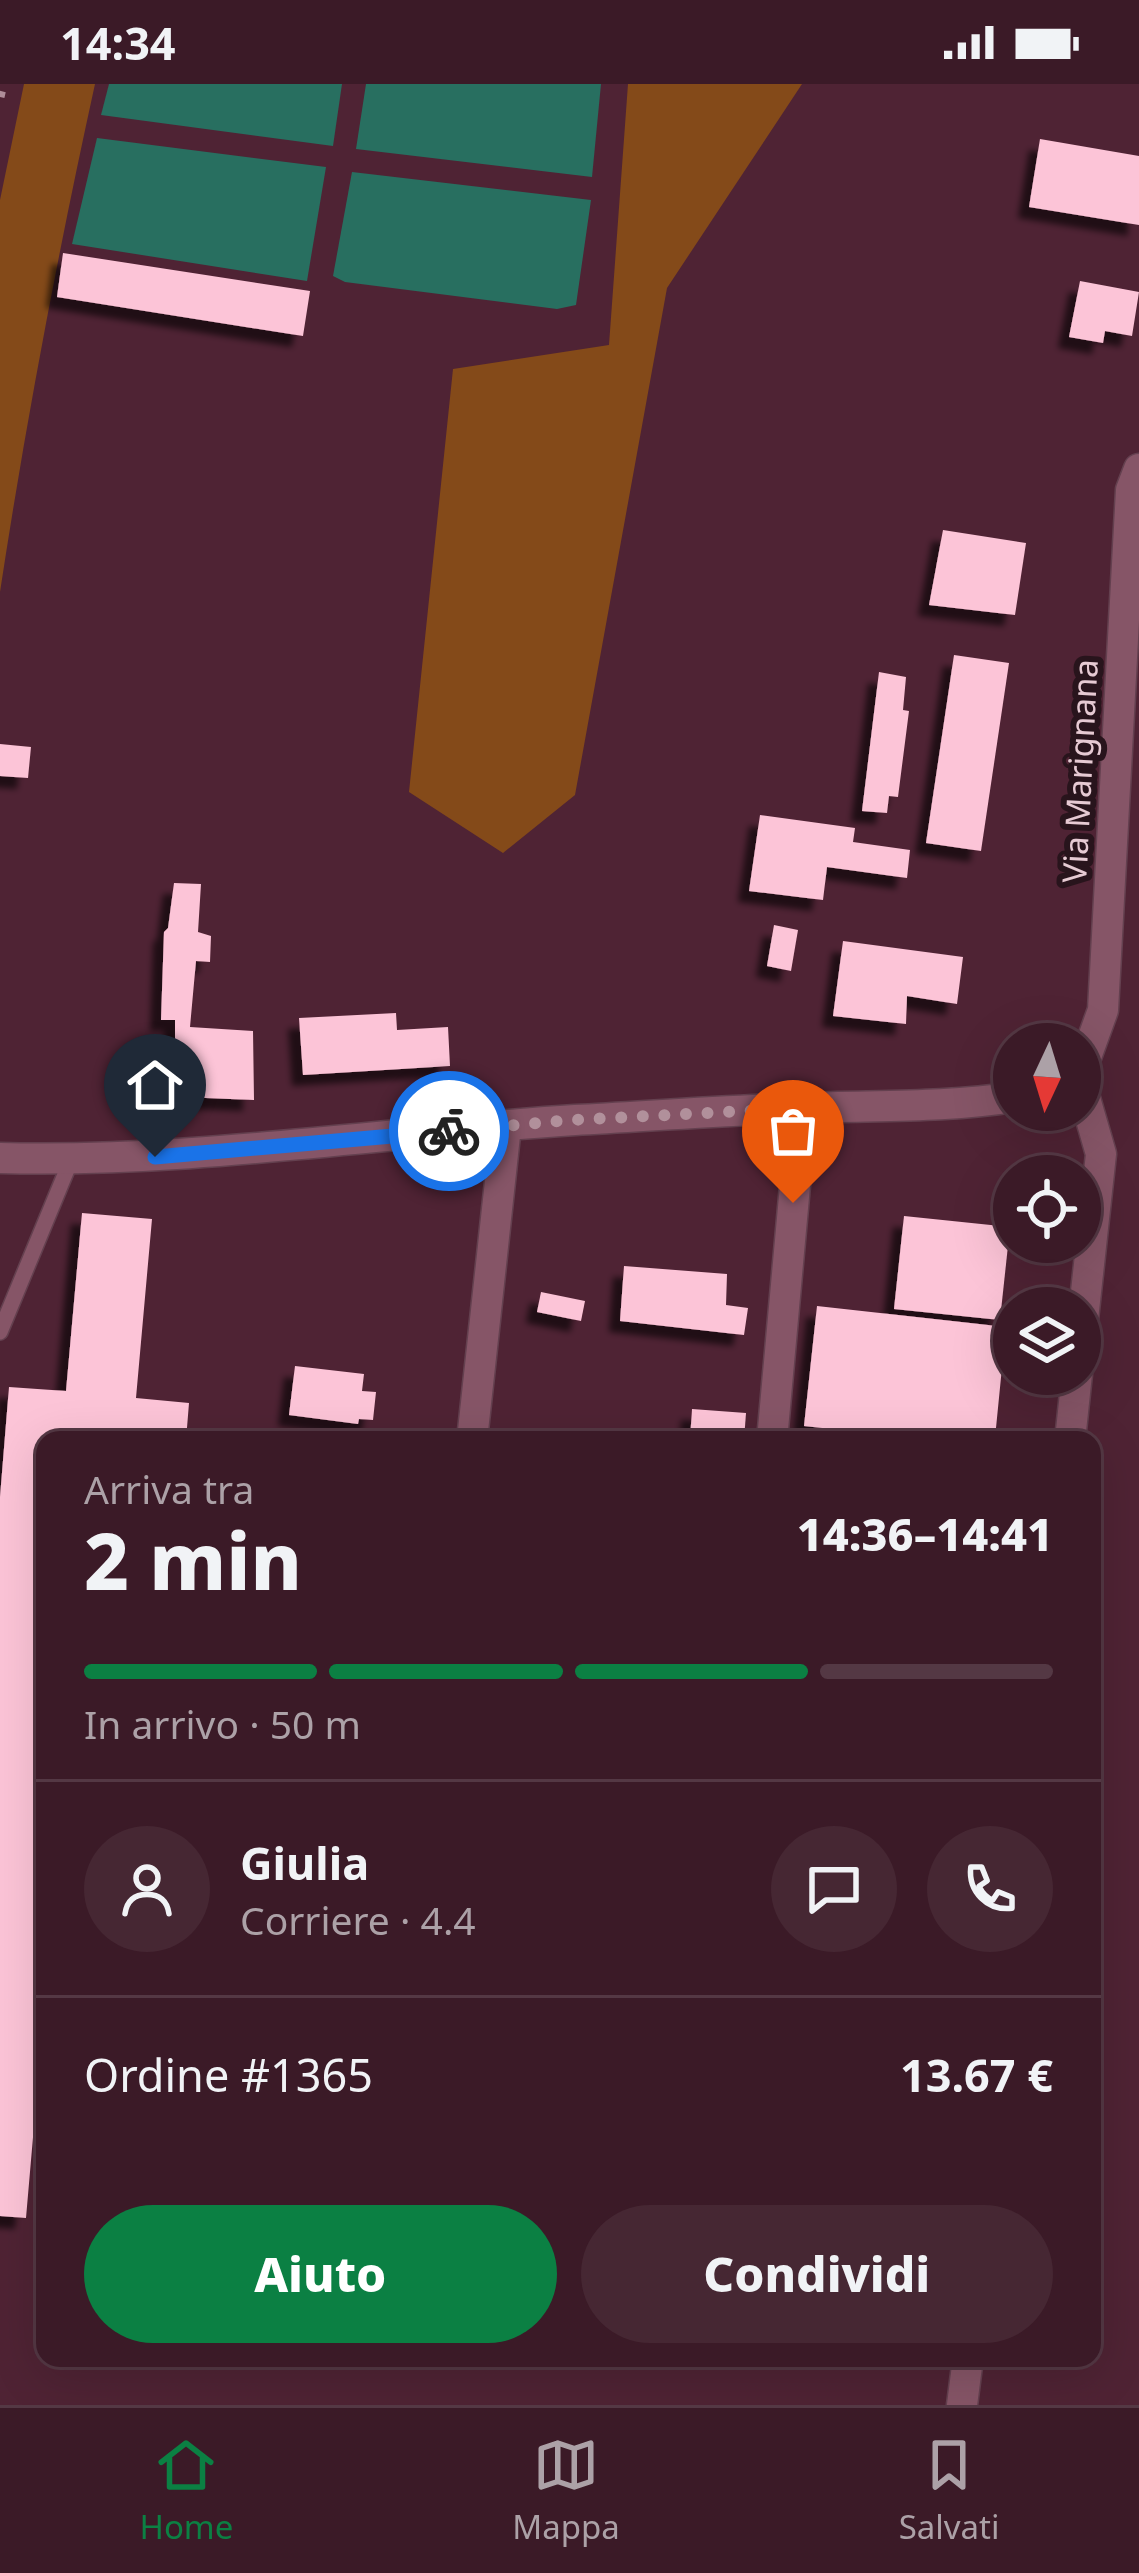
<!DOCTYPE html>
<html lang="it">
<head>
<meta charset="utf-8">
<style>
  body { margin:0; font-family:"Noto Sans",sans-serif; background:#462733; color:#f1f3f6; height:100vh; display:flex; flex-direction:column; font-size:45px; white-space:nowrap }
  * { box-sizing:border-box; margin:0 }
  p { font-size:39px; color:#aca1a7 }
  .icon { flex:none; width:66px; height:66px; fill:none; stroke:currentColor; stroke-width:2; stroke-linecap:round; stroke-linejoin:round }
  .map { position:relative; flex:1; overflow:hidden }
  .details { position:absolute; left:36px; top:1347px; width:1065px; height:936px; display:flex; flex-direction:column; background:#3b1a27; border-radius:24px; box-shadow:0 12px 48px #0002,0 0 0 3px #543844 }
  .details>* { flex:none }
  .needle { width:78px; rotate:184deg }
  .tools { position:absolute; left:993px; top:939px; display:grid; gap:24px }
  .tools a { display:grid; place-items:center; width:108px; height:108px; border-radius:50%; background:#3b1a27; box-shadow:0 12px 48px #0002,0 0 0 3px #543844; font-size:60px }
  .pin { position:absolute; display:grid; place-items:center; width:102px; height:102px; color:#fff; margin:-123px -51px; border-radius:50% 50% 50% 0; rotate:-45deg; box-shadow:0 0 12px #0007 }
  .pin .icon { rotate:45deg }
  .courier { position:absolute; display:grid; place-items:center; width:120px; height:120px; margin:-60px; border:9px solid #1a73e8; border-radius:50%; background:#fff; color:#222; box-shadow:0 3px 15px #0007 }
  .headline em { font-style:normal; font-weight:800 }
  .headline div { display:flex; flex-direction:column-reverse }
  .headline { display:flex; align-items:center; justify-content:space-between; height:204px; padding:0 48px }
  h1 { font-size:78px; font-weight:800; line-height:90px }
  .bar { display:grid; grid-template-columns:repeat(4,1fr); gap:18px 12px; align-content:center; height:144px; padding:0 48px }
  .bar i { height:15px; border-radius:9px; background:#543844 }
  .bar .current { background:#0b8043 }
  .bar p { grid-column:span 4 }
  .line { display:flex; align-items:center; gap:30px; padding:0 48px; border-top:3px solid #543844 }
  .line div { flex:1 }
  .round { display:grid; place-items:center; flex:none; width:126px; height:126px; border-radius:63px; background:#462733 }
  .action { display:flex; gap:24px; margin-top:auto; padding:24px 48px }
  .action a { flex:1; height:138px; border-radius:72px; background:#0b8043; color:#fff; font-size:48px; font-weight:800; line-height:138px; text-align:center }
  .action a+a { background:#462733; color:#f1f3f6 }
  .status { display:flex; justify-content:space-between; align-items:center; height:84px; padding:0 60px; background:#3b1a27; direction:ltr }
  .status svg { height:33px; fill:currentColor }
  .tabs { display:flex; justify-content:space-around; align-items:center; height:168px; border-top:3px solid #543844; background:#3b1a27; font-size:33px; color:#aca1a7 }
  .tabs a { display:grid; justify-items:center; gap:6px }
  .tabs .current { color:#0b8043 }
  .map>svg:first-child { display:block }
</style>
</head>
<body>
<div class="status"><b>14:34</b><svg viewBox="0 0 49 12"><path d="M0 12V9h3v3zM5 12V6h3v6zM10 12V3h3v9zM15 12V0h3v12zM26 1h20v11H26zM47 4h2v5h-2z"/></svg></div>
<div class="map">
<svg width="1139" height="2321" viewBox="0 0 1139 2321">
  <defs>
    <filter id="shadow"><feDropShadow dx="-11" dy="11" stdDeviation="3" flood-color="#0009"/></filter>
  </defs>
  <rect width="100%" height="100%" fill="#4f2334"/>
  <!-- green -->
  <g fill="#844a19">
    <path d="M 24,0 L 95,0 C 58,169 26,337 0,508 L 0,116 Z"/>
    <path d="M 628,0 L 802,0 L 667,204 L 575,711 L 503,769 L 409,708 L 453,285 L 609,261 Z"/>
  </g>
  <!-- water -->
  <g fill="#286f60">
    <path d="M 109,0 L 342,0 L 333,62 L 101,31 Z"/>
    <path d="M 366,0 L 601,0 L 592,93 L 356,65 Z"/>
    <path d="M 97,54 L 326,83 L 307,197 L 72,160 Z"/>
    <path d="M 352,88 L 591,116 L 576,221 L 557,225 L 345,198 L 333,192 Z"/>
  </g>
  <!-- building -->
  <g fill="#fcc4d7" filter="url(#shadow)">
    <path d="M 1040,55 L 1139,72 L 1139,141 L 1029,123 Z"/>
    <path d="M 63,169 L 310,207 L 303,252 L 57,213 Z"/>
    <path d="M 1080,197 L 1139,208 L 1132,252 L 1105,247 L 1103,259 L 1069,253 Z"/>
    <path d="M 943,446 L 1026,459 L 1015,531 L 929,521 Z"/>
    <path d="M 954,571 L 1009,579 L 981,767 L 926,759 Z"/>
    <path d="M 879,588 L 906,593 L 903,626 L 909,627 L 898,713 L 889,712 L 887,729 L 862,727 Z"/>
    <path d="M 0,660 L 31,663 L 28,694 L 0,692 Z"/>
    <path d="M 760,731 L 855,744 L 853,758 L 910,766 L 907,794 L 827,783 L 823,816 L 749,807 Z"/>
    <path d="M 174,799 L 201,800 L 198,848 L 211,852 L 210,878 L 196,877 L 190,943 L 253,947 L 254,1016 L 182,1013 L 183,964 L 175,964 L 175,936 L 161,936 L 164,848 L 168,844 Z"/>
    <path d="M 774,841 L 798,846 L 791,887 L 767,882 Z"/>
    <path d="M 843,857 L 963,873 L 957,920 L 907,912 L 906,940 L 833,932 Z"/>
    <path d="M 396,929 L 397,946 L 448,943 L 450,982 L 303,991 L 299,934 Z"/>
    <path d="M 82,1129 L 152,1135 L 136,1314 L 189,1319 L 186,1356 L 45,1356 L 45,1915 L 26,2134 L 0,2132 L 0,1413 L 9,1303 L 66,1307 Z"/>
    <path d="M 904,1132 L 1010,1143 L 1000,1236 L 894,1225 Z"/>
    <path d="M 624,1182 L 727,1190 L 726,1221 L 748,1224 L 744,1251 L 620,1237 Z"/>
    <path d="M 541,1208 L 585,1217 L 581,1237 L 537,1228 Z"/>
    <path d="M 817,1222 L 1006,1243 L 995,1354 L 973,1352 L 973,1356 L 933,1356 L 804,1342 Z"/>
    <path d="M 295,1282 L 364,1290 L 362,1307 L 376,1308 L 373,1336 L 359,1335 L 358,1340 L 289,1331 Z"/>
    <path d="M 692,1325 L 746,1329 L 744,1356 L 690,1356 Z"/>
  </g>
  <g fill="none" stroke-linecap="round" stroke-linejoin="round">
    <!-- lane casing -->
    <g stroke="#64404f" stroke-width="18">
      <path id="lane" d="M 0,1248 L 71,1076"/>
    </g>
    <!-- street casing -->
    <g stroke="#64404f" stroke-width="33">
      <g id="street">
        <path d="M 1080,990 L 1103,926 L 1131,406 L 1139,385"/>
        <path d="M 1080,997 L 1101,1070 L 1080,1263"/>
        <path d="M 0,1074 C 192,1079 384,1048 575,1036 C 651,1032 728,1026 804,1024 C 874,1021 944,1024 1014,1013"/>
        <path d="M 472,1356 L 506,1042"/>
        <path d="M 772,1356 L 802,1024"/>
        <path d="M 1070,1356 L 1077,1290"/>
        <path d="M 962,2321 L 968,2274"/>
      </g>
    </g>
    <!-- lane -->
    <use href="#lane" stroke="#865567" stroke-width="15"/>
    <!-- street -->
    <use href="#street" stroke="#865567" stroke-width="30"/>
    <!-- rail -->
    <path stroke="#af8d99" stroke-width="9" stroke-dasharray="6 12" stroke-linecap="butt" d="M 0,13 L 3,0"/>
  </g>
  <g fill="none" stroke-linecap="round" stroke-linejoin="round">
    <!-- done -->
    <path stroke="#b1909b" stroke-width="12" stroke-dasharray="0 21.6" d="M 449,1047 L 571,1036 L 802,1024 L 793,1119"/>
    <!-- route -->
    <path stroke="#1a73e8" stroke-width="15" d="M 155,1073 L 449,1047"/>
  </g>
  <g text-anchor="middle" stroke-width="12" stroke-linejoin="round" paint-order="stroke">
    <!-- street labels -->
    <g font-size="33" fill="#e6cad3" stroke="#28141c">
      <text transform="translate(1080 687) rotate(-87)" y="12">Via Marignana</text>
    </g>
  </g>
</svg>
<div class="tools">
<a><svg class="needle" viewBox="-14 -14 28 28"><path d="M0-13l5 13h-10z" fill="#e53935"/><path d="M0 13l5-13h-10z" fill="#aca1a7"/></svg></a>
<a><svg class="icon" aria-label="locate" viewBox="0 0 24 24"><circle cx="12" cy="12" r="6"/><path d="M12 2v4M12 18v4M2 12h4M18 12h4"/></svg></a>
<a><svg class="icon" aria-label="layers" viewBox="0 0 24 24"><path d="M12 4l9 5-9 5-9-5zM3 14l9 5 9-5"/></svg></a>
</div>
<div class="pin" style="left:793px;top:1119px;background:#ea580c"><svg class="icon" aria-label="bag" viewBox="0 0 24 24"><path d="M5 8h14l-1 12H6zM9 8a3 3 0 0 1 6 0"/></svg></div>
<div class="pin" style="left:155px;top:1073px;background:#1f2937"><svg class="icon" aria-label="home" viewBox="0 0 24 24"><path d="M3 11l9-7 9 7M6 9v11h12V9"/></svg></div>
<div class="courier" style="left:449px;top:1047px"><svg class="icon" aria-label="bike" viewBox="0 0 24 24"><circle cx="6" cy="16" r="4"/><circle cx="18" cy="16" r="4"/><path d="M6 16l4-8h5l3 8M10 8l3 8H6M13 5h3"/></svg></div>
<section class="details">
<div class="headline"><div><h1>2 min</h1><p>Arriva tra</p></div><em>14:36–14:41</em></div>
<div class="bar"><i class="current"></i><i class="current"></i><i class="current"></i><i></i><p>In arrivo · 50 m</p></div>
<div class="line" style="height:216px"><a class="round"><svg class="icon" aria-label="person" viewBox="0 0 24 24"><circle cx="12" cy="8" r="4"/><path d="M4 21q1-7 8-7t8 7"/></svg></a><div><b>Giulia</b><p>Corriere · 4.4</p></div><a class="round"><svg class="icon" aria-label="chat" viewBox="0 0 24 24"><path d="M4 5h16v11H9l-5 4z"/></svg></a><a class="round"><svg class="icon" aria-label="phone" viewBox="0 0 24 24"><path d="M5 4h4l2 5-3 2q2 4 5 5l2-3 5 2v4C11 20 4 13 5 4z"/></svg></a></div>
<div class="line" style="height:156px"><div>Ordine #1365</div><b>13.67 €</b></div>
<div class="action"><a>Aiuto</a><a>Condividi</a></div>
</section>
</div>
<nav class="tabs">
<a class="current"><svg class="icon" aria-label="home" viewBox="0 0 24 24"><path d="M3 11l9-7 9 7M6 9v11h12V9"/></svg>Home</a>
<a><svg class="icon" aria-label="map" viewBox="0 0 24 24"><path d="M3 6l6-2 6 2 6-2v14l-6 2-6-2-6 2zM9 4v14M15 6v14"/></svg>Mappa</a>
<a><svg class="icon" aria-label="saved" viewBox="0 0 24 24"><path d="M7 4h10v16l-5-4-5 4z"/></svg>Salvati</a>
</nav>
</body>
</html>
